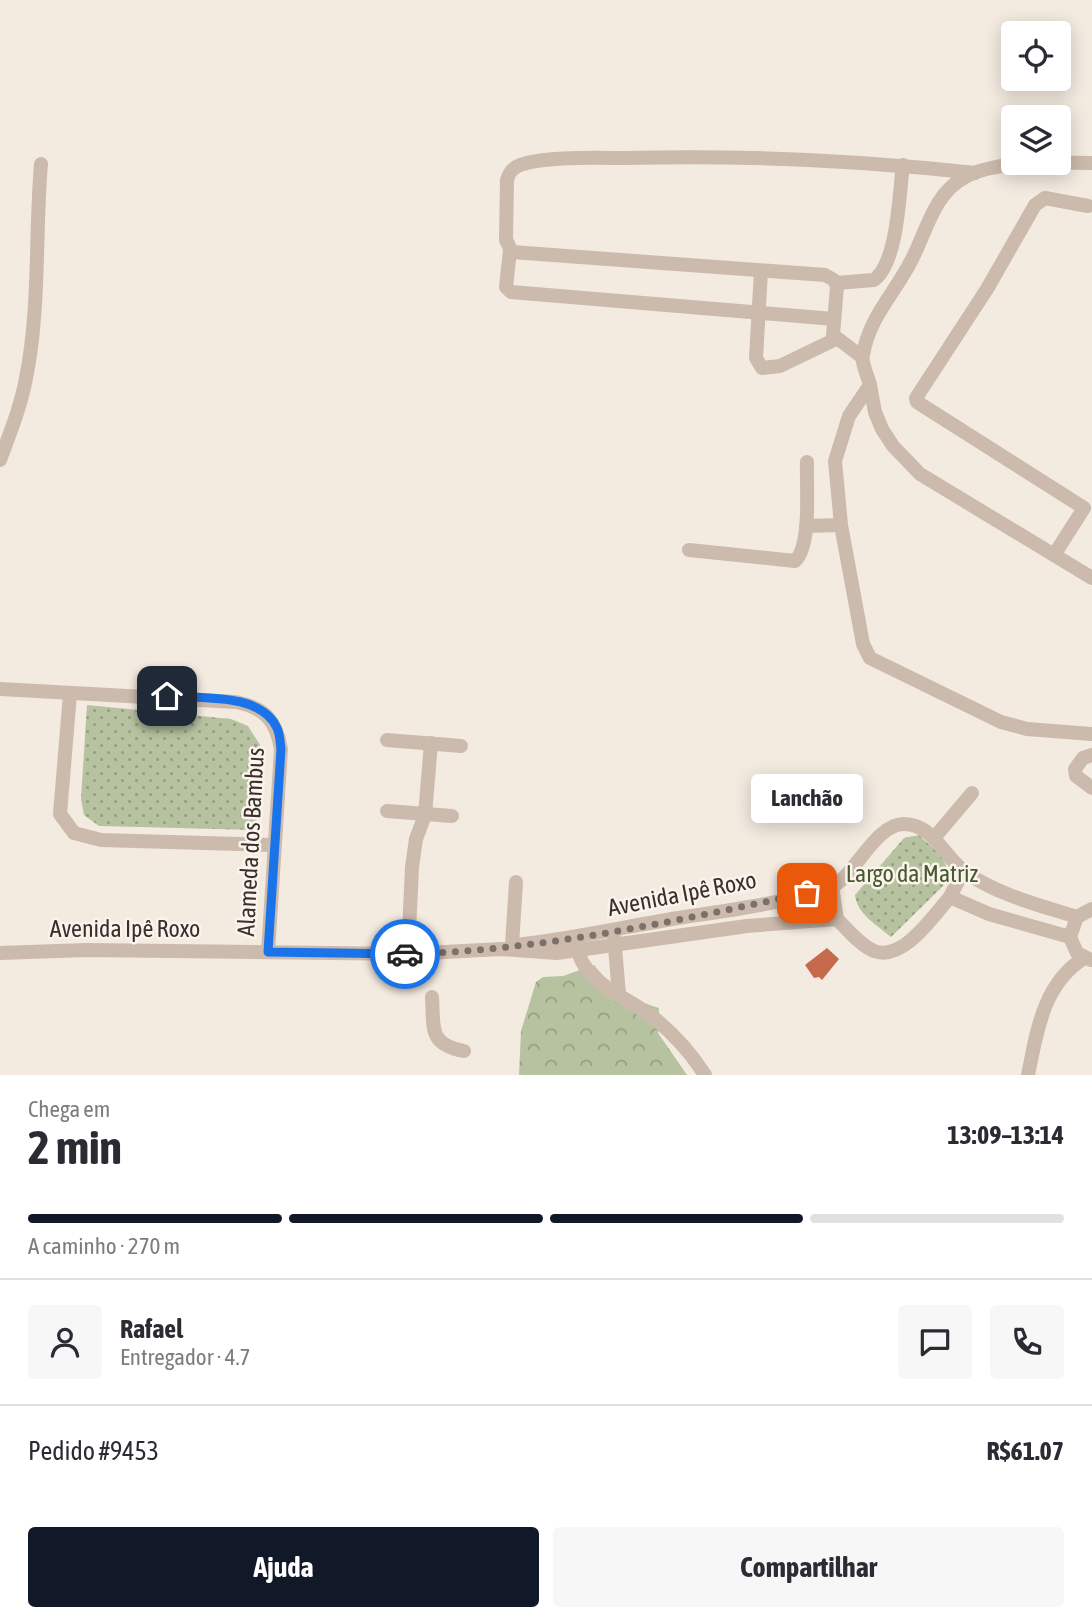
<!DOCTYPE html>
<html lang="pt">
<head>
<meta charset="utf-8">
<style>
  body { margin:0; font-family:"Asap Condensed",sans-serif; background:#f7f7f7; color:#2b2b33; height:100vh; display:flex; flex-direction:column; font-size:26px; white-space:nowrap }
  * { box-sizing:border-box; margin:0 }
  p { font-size:23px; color:#7c7c81 }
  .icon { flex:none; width:38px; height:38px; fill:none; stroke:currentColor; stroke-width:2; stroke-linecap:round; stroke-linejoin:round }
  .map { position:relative; height:1075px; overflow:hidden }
  .panel { display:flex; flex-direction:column; background:#fff; flex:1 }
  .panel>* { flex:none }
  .buttons { position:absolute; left:1001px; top:21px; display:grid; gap:14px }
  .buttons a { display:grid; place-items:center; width:70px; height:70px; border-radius:7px; background:#fff; box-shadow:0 4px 18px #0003; font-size:35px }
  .pin { position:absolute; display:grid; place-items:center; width:60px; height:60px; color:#fff; margin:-30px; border-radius:14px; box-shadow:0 4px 10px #0006 }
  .courier { position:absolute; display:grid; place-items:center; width:70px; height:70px; margin:-35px; border:5px solid #1a73e8; border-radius:50%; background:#fff; color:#222; box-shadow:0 2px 9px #0007 }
  .bubble { position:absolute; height:49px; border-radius:7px; background:#fff; box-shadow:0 4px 18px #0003; font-size:23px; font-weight:700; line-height:49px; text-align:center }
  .headline em { font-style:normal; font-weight:700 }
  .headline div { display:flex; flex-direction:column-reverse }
  .headline { display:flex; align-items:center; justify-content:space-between; height:119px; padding:0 28px }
  h1 { font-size:46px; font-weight:700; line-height:52px }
  .bar { display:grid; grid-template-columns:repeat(4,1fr); gap:10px 7px; align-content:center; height:84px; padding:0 28px }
  .bar i { height:9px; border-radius:5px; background:#e1e1e2 }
  .bar .current { background:#111827 }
  .bar p { grid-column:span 4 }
  .line { display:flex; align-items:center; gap:18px; padding:0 28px; border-top:2px solid #e1e1e2 }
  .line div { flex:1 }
  .round { display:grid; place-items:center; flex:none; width:74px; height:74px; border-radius:7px; background:#f7f7f7 }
  .action { display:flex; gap:14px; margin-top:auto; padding:14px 28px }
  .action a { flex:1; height:80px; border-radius:7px; background:#111827; color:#fff; font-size:28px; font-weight:700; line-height:80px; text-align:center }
  .action a+a { background:#f7f7f7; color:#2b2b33 }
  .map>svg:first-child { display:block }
</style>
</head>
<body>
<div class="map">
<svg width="1092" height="1075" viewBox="0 0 1092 1075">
  <defs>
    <pattern id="grass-dots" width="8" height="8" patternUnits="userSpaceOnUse" patternTransform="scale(1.75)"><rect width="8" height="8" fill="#b7c3a0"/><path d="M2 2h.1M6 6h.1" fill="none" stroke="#969f83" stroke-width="1.8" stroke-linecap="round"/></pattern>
    <pattern id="forest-crowns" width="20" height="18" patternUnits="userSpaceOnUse" patternTransform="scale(1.75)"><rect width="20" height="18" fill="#b7c3a0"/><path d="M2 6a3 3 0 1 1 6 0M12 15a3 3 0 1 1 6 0" fill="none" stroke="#969f83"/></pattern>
  </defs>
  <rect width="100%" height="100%" fill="#f3eae0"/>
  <!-- grass -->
  <g fill="url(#grass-dots)">
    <path d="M 87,705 L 231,719 L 248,726 L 260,745 L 256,830 L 99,826 L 84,815 L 81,799 Z"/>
    <path d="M 919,835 C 935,851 956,862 943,886 L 891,937 C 877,925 857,914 855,895 L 904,838 Z"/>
  </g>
  <!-- forest -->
  <path fill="url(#forest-crowns)" d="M 594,965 C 612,988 632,1000 659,1008 L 658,1033 L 687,1075 L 519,1075 L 521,1031 L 536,982 L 543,977 L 563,976 Z"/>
  <!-- building -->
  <path fill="#c56a4c" d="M 827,948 L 839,959 L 822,980 L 819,977 L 814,978 L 805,965 Z"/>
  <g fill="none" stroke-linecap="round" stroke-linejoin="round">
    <!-- minor -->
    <g stroke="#ccbaac" stroke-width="14">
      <path d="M 510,250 L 506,287 L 511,292 L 834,319"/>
      <path d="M 761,271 L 756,358 L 762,368 L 780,366 L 836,339"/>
      <path d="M 836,283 L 874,280 C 898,262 899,194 903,165"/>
      <path d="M 862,357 L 833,335 L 837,286 L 834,280 L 825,275 L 512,252 L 506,240 L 507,180 C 509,173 512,168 520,165 C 545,156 597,158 625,158 C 743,155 859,160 975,173"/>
      <path d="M 870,385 L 875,412 L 882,429 L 893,446 L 920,474 L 1092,578"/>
      <path d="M 0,460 C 10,433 21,406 26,378 C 40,310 35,234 41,164"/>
      <path d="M 841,525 L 863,644 L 870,658 L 1001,722 L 1027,729 L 1092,734"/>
      <path d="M 806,526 L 841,525 L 835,461 L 849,416 L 870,385 C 868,376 861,363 863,355 C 869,317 895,293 911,261 C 927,231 933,194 965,177 C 996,160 1057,162 1092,163"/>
      <path d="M 689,550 L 795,561 C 812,545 806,485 807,462"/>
      <path d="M 1054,555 L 1084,508 L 917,402 L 916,398 L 987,289 L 1035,205 L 1045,198 L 1088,206"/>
      <path d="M 0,689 L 236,702 C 265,708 276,720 281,749 L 268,952"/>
      <path d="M 70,694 L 60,814 L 74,833 L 101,840 L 273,845"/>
      <path d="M 387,740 L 461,746"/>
      <path d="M 1092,755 L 1083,758 L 1075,769 L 1076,776 L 1092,788"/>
      <path d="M 387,811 L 452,816"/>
      <path d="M 934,838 L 972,793"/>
      <path d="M 832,887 L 837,919"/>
      <path d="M 950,897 L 963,871"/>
      <path d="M 614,936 L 619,994"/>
      <path d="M 576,942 C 581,984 625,995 654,1018 C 675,1035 691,1053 705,1075"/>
      <path d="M 512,945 L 516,882"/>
      <path d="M 516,945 C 571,939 624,927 678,918 C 724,911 786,903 829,888 C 854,879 874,824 904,824 C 933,824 944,857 965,872 C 998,895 1039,905 1077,917"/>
      <path d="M 0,953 L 86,950 L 408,954 L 501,949 L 557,953 L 747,926 L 837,919 C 848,930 860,945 874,951 C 903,962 933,916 950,897 L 989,914 L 1070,937"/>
      <path d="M 408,954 L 412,867 L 416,839 L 425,815 L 431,743"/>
      <path d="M 1091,960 L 1077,953 L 1070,937 L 1077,917 L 1092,909"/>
      <path d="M 432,997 C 434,1028 428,1044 464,1051"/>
      <path d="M 1028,1075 C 1037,1031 1043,984 1084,958"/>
    </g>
  </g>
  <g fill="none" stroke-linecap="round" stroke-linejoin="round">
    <!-- done -->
    <path stroke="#7b706a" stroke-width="7" stroke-dasharray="0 12.6" d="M 405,954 C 540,951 675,921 807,893"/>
    <!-- route -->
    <path stroke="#1a73e8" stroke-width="9" d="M 167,696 C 199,699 261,692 277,728 C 280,734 280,742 281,749 L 268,952 L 405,954"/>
  </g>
  <g text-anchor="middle" stroke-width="5" stroke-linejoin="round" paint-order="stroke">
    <!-- street labels -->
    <g font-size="24" fill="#3a2f2b" stroke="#faf4ed">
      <text transform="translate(251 842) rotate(-87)" y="8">Alameda dos Bambus</text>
      <text transform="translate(682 894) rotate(-11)" y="8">Avenida Ipê Roxo</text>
      <text x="125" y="937">Avenida Ipê Roxo</text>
    </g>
    <!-- park labels -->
    <g font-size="24" fill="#49582e" stroke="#faf4ed">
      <text x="912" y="882">Largo da Matriz</text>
    </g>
  </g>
</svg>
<div class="buttons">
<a><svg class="icon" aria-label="locate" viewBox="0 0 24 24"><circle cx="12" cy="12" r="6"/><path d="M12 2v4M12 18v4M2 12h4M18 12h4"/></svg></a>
<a><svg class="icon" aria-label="layers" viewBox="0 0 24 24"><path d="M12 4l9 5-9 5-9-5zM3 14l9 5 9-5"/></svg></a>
</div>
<div class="pin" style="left:807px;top:893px;background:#ea580c"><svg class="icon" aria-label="bag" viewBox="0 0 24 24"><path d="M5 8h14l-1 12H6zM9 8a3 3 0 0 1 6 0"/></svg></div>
<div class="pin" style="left:167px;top:696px;background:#1f2937"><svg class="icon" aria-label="home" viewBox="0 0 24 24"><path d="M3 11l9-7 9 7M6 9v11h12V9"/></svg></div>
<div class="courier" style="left:405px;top:954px"><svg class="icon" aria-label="car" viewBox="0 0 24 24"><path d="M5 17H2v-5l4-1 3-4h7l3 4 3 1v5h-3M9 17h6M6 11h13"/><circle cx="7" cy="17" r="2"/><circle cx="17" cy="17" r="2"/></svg></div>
<div class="bubble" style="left:751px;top:774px;width:112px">Lanchão</div>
</div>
<section class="panel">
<div class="headline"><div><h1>2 min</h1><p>Chega em</p></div><em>13:09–13:14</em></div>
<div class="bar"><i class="current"></i><i class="current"></i><i class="current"></i><i></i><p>A caminho · 270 m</p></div>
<div class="line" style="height:126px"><a class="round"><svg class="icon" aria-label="person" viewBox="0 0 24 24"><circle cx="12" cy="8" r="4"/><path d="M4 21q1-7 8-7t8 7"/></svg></a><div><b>Rafael</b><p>Entregador · 4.7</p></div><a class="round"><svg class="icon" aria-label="chat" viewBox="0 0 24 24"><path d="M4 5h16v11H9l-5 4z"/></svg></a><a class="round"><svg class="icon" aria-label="phone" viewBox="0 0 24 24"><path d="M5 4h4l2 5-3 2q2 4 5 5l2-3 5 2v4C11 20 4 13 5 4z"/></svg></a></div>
<div class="line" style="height:91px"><div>Pedido #9453</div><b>R$61.07</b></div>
<div class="action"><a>Ajuda</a><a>Compartilhar</a></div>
</section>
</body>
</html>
